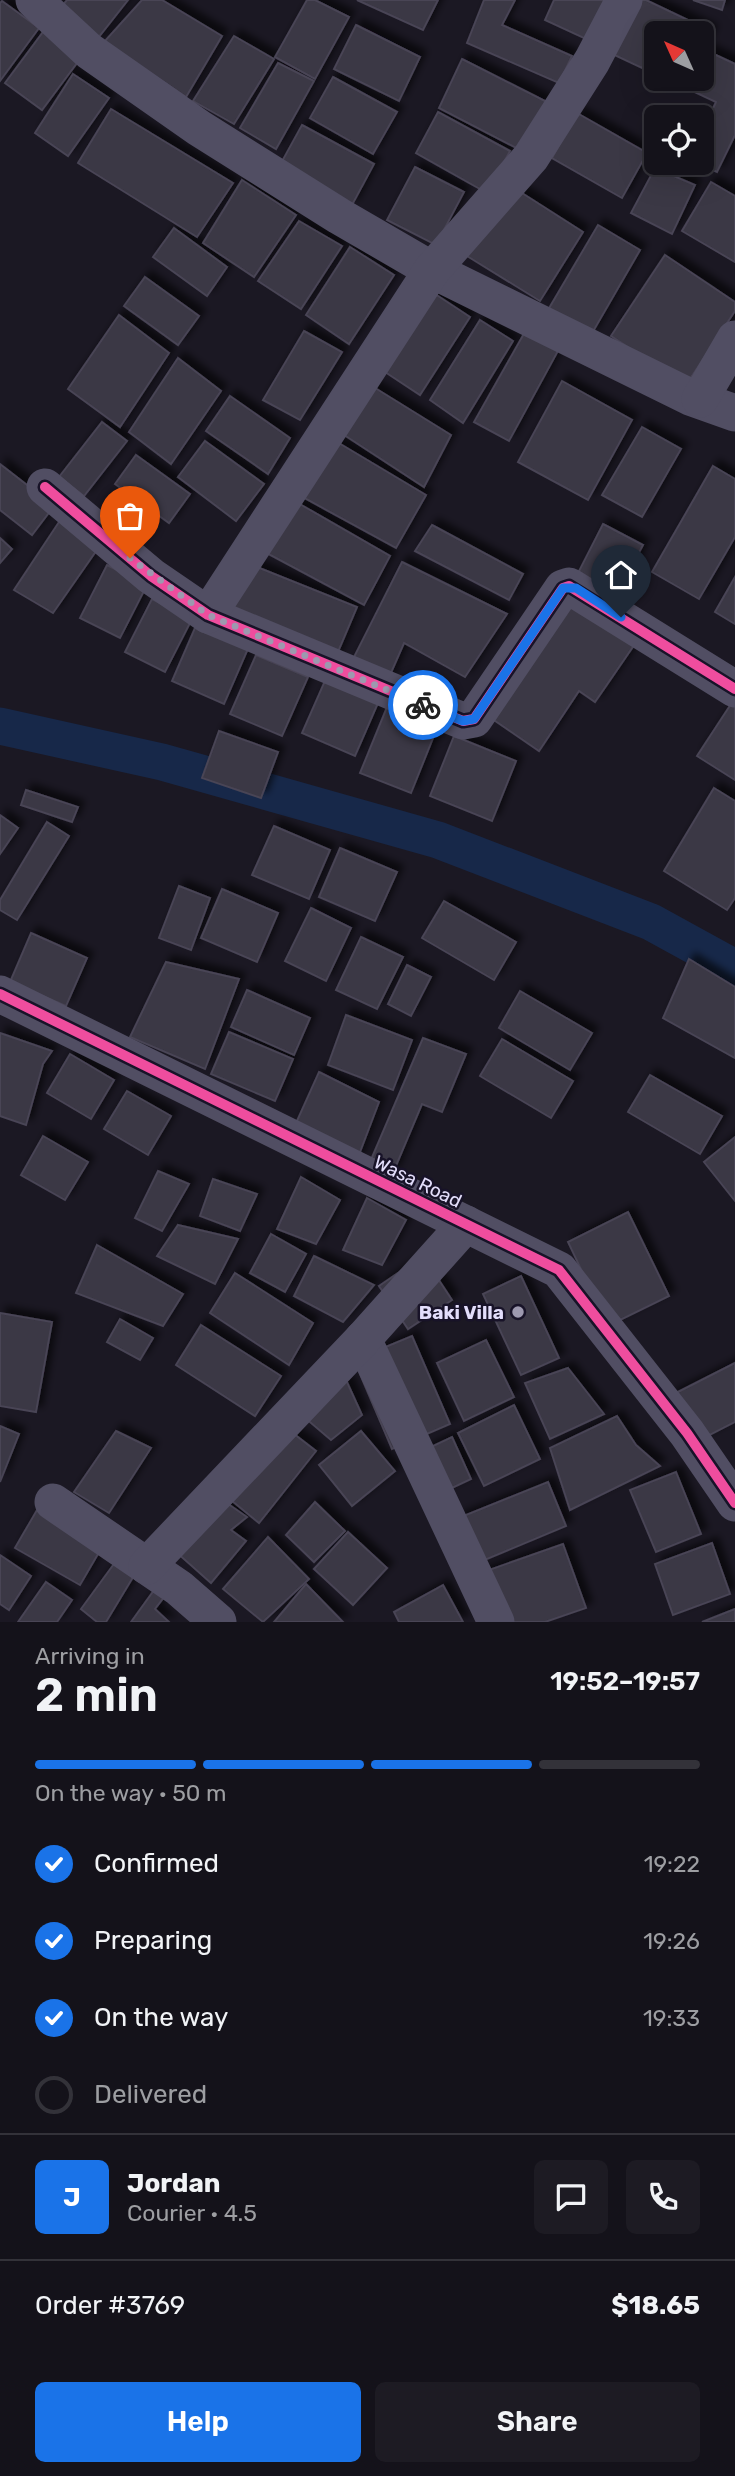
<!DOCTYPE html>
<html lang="en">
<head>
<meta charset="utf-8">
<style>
  body { margin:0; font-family:Rubik,sans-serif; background:#1d1b23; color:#f1f3f6; height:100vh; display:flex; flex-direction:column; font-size:26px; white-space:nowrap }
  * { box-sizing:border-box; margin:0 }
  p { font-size:23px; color:#9d9ea2 }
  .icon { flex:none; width:38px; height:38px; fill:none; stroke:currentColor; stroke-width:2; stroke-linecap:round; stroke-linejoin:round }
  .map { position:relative; height:1622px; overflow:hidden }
  .details { display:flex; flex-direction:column; background:#14121a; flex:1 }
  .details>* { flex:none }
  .needle { width:46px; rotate:315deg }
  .tools { position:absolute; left:644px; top:21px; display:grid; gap:14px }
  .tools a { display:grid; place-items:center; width:70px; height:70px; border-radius:10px; background:#14121a; box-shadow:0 7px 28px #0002,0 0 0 2px #333239; font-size:35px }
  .pin { position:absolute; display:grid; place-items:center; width:60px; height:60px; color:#fff; margin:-72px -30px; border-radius:50% 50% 50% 0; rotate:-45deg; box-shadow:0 0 7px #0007 }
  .pin .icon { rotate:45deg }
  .courier { position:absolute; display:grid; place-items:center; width:70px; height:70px; margin:-35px; border:5px solid #1a73e8; border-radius:50%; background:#fff; color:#222; box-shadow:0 2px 9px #0007 }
  .summary em { font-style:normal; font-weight:600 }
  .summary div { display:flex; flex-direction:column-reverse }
  .summary { display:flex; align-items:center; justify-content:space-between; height:119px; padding:0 35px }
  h1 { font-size:46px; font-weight:600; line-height:52px }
  .bar { display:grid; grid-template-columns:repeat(4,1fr); gap:10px 7px; align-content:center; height:84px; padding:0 35px }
  .bar i { height:9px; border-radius:5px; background:#333239 }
  .bar .on { background:#1a73e8 }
  .bar p { grid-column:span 4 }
  .line { display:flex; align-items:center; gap:18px; padding:0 35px; border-top:2px solid #333239 }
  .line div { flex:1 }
  .round { display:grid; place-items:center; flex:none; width:74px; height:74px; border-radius:10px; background:#1d1b23 }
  ol { padding:0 35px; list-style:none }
  li { display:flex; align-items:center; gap:21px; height:77px }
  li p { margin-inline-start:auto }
  li .icon { padding:7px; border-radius:50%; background:#1a73e8; color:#fff; stroke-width:4 }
  li:last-child { color:#9d9ea2 }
  li i { width:38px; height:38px; border:4px solid #333239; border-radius:50% }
  .action { display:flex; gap:14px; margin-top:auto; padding:14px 35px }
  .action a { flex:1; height:80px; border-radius:10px; background:#1a73e8; color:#fff; font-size:28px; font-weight:600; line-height:80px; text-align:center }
  .action a+a { background:#1d1b23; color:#f1f3f6 }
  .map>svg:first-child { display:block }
</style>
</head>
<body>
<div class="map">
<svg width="735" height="1622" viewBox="0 0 735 1622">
  <defs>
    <filter id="shadow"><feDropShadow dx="6" dy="-6" stdDeviation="3.5" flood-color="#0009"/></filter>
  </defs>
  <rect width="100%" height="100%" fill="#1b1823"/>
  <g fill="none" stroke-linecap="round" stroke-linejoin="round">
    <!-- canal -->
    <path stroke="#172849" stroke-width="37" d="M 0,726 L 162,762 L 438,840 L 651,922 L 735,968"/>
  </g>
  <!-- building -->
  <g fill="#3a3744" stroke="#484455" stroke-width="2" filter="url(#shadow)">
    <path d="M 67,0 L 128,0 L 94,43 L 56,13 Z"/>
    <path d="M 142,0 L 162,0 L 222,36 L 186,97 L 104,42 Z"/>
    <path d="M 307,0 L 315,0 L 349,17 L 315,79 L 275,57 Z"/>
    <path d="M 357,0 L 438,0 L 423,30 Z"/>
    <path d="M 484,0 L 515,0 L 502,25 L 572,56 L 559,83 L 467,43 Z"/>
    <path d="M 554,0 L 620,0 L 599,45 L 545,20 Z"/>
    <path d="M 631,0 L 646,0 L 711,31 L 703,49 L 735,64 L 735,135 L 717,172 L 697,163 L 702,163 L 702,132 L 716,102 L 667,79 L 702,79 L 702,33 L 656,33 L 656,56 L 650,53 L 642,68 L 606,51 Z"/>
    <path d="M 693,0 L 725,0 L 722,10 Z"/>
    <path d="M 2,1 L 39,28 L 0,81 L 0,3 Z"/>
    <path d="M 356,25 L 420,57 L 399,101 L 334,69 Z"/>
    <path d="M 46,28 L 83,55 L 42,110 L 5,83 Z"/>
    <path d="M 234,36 L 274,59 L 234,124 L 193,101 Z"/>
    <path d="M 462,59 L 547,102 L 524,152 L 439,108 Z"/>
    <path d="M 278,63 L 314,81 L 276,149 L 240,128 Z"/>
    <path d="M 73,74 L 109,98 L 68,156 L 35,133 Z"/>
    <path d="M 333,77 L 397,112 L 373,154 L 310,118 Z"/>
    <path d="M 111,109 L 233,183 L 197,237 L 78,163 Z"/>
    <path d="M 438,112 L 510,151 L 487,193 L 416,153 Z"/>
    <path d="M 577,113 L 647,153 L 622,198 L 552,158 Z"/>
    <path d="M 302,125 L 374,164 L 352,205 L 280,165 Z"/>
    <path d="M 415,167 L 464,192 L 436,245 L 387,220 Z"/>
    <path d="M 655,168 L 695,185 L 672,234 L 631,213 Z"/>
    <path d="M 242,180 L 296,215 L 254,277 L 203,243 Z"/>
    <path d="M 711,182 L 735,196 L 735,262 L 682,231 Z"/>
    <path d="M 511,186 L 583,232 L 540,301 L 467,256 Z"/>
    <path d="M 299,221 L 342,246 L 301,309 L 258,281 Z"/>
    <path d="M 598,225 L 640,250 L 591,335 L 548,310 Z"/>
    <path d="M 174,228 L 227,267 L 207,296 L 153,257 Z"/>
    <path d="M 350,247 L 394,275 L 349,344 L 306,315 Z"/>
    <path d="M 665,255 L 735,302 L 735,311 L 686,385 L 611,336 Z"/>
    <path d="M 145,277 L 199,316 L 178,345 L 124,306 Z"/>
    <path d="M 426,288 L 470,317 L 420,395 L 376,366 Z"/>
    <path d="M 119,315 L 169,353 L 120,427 L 68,389 Z"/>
    <path d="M 480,320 L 513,341 L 463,423 L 430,400 Z"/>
    <path d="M 526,330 L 559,349 L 509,441 L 474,422 Z"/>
    <path d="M 304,331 L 342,352 L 300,420 L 263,400 Z"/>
    <path d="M 178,358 L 221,391 L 171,464 L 129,432 Z"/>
    <path d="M 562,381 L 632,420 L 588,500 L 518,462 Z"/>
    <path d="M 367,383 L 451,435 L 424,487 L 338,431 Z"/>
    <path d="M 230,396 L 290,438 L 268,474 L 206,431 Z"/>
    <path d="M 102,422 L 127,441 L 84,496 L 59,477 Z"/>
    <path d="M 642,427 L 681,449 L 642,517 L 602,495 Z"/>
    <path d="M 332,439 L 426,495 L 396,548 L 297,494 Z"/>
    <path d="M 205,441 L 264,484 L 236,521 L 178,477 Z"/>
    <path d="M 136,455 L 190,494 L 169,523 L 115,484 Z"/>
    <path d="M 0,464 L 54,506 L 32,535 L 0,510 Z"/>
    <path d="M 713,466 L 735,479 L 735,537 L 699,599 L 652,572 Z"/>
    <path d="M 291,499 L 390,556 L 364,605 L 261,550 Z"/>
    <path d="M 61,519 L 101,544 L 53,613 L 14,590 Z"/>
    <path d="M 603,524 L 643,545 L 615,598 L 576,577 Z"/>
    <path d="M 432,525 L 523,574 L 509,600 L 415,551 Z"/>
    <path d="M 0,538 L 12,549 L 0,563 Z"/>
    <path d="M 402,562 L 507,614 L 465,677 L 404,643 L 387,682 L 350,665 Z"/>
    <path d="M 107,565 L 147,585 L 120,638 L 80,618 Z"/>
    <path d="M 252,565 L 357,607 L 335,659 L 226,613 Z"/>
    <path d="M 735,577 L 735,624 L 715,612 Z"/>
    <path d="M 571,593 L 639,638 L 595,702 L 579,691 L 539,751 L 488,716 Z"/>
    <path d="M 152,599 L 192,619 L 165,672 L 125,652 Z"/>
    <path d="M 198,621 L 250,644 L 224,704 L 172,681 Z"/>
    <path d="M 256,655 L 308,677 L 282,736 L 230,714 Z"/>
    <path d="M 328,674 L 381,696 L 355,756 L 302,733 Z"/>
    <path d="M 733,701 L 735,702 L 735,780 L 697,756 Z"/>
    <path d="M 387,707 L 437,728 L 411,793 L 360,773 Z"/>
    <path d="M 219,731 L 278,752 L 261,798 L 202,778 Z"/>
    <path d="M 454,736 L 516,761 L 492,821 L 430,796 Z"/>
    <path d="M 714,788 L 735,801 L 735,898 L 727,910 L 664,871 Z"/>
    <path d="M 26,790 L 78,807 L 72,822 L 21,805 Z"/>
    <path d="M 0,815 L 18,828 L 0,854 Z"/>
    <path d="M 47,822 L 69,836 L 17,920 L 0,910 L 0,900 Z"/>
    <path d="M 274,826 L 330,850 L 309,899 L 252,875 Z"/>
    <path d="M 340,848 L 397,872 L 375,921 L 319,897 Z"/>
    <path d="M 179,886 L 210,898 L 191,950 L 159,938 Z"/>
    <path d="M 222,889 L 278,913 L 257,962 L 201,938 Z"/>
    <path d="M 444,901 L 516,942 L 494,980 L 422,938 Z"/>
    <path d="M 311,908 L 351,928 L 326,981 L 285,961 Z"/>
    <path d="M 31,933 L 87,958 L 66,1006 L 10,982 Z"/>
    <path d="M 361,937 L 403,957 L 377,1009 L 336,990 Z"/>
    <path d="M 689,959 L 735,987 L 735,1058 L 663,1018 Z"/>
    <path d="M 166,962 L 239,979 L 205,1069 L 130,1037 Z"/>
    <path d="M 407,965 L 431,977 L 411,1016 L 388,1004 Z"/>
    <path d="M 247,990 L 310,1018 L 294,1055 L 231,1027 Z"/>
    <path d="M 520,991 L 592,1033 L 570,1070 L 499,1028 Z"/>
    <path d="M 346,1015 L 412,1040 L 393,1090 L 328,1065 Z"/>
    <path d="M 229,1032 L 293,1059 L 275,1101 L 211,1074 Z"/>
    <path d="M 0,1033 L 52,1051 L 43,1064 L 26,1125 L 0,1116 Z"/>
    <path d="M 423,1038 L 466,1054 L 442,1112 L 422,1104 L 393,1173 L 370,1162 Z"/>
    <path d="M 502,1039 L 573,1081 L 551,1118 L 480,1076 Z"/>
    <path d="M 70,1054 L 114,1080 L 91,1119 L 47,1093 Z"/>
    <path d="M 319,1072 L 379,1102 L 357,1160 L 292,1132 Z"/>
    <path d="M 650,1075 L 722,1116 L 700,1154 L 628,1112 Z"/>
    <path d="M 127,1091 L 171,1116 L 148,1155 L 104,1129 Z"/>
    <path d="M 43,1136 L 88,1162 L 65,1200 L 21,1175 Z"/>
    <path d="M 735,1137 L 735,1201 L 704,1162 Z"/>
    <path d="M 158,1171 L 189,1184 L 162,1231 L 135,1218 Z"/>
    <path d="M 301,1177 L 340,1200 L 316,1244 L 277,1229 Z"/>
    <path d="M 213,1179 L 257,1194 L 240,1231 L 200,1216 Z"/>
    <path d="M 367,1198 L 406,1220 L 382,1265 L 343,1250 Z"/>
    <path d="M 628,1212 L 669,1296 L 608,1326 L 568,1242 Z"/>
    <path d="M 178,1225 L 238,1239 L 215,1284 L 157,1256 Z"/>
    <path d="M 271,1234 L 306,1254 L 285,1292 L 250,1273 Z"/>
    <path d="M 97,1245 L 183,1294 L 163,1326 L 76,1293 Z"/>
    <path d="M 314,1256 L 374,1285 L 343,1322 L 294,1296 Z"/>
    <path d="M 423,1256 L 452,1300 L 408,1329 L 379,1286 Z"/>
    <path d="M 235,1273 L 313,1323 L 289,1365 L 210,1313 Z"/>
    <path d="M 521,1276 L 559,1358 L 521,1375 L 483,1294 Z"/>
    <path d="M 0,1313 L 52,1322 L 36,1412 L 0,1406 Z"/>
    <path d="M 120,1319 L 153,1338 L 140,1360 L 107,1342 Z"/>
    <path d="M 201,1325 L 281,1376 L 255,1416 L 176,1365 Z"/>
    <path d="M 412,1336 L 450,1424 L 392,1449 L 354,1360 Z"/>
    <path d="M 486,1340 L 514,1397 L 464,1421 L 437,1363 Z"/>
    <path d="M 735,1363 L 735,1422 L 694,1443 L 670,1396 Z"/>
    <path d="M 568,1368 L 604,1414 L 550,1439 L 525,1383 Z"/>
    <path d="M 346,1380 L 362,1415 L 331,1440 L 290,1405 Z"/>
    <path d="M 514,1405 L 540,1459 L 484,1486 L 458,1433 Z"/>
    <path d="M 617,1416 L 636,1445 L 660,1466 L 570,1510 L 550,1448 Z"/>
    <path d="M 276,1420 L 316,1451 L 259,1523 L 215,1487 Z"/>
    <path d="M 0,1426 L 19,1434 L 0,1482 Z"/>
    <path d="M 116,1431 L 151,1448 L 109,1513 L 74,1492 Z"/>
    <path d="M 361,1431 L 395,1471 L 352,1506 L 319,1465 Z"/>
    <path d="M 452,1437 L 471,1479 L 433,1497 L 414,1455 Z"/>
    <path d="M 676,1472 L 701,1534 L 656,1552 L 630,1490 Z"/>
    <path d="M 548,1482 L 566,1526 L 475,1564 L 456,1519 Z"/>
    <path d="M 221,1499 L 247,1517 L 231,1530 L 246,1541 L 211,1583 L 176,1552 Z"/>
    <path d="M 315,1502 L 345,1531 L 314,1562 L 286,1535 Z"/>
    <path d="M 37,1510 L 102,1547 L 80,1585 L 15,1548 Z"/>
    <path d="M 348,1532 L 387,1568 L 353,1605 L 314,1569 Z"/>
    <path d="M 268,1537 L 309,1579 L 263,1622 L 223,1589 Z"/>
    <path d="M 712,1543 L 730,1594 L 673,1615 L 655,1564 Z"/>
    <path d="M 563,1544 L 586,1608 L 545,1622 L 488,1622 L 472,1576 Z"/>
    <path d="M 122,1553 L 138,1569 L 106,1622 L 97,1622 L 81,1609 Z"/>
    <path d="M 0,1555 L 31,1576 L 9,1610 L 0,1604 Z"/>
    <path d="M 46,1582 L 72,1600 L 57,1622 L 18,1622 Z"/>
    <path d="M 160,1582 L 168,1592 L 155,1609 L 169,1622 L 131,1622 Z"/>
    <path d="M 306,1584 L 343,1622 L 274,1622 Z"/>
    <path d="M 443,1585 L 463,1622 L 399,1622 L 394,1612 Z"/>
    <path d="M 735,1609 L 735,1622 L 702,1622 Z"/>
  </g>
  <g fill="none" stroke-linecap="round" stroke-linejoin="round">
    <!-- minor -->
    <g stroke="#514e63" stroke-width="37">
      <path d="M 34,0 L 89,51 L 199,128 L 339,216 L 432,270 L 690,397 L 735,413"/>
      <path d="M 700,399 L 735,339"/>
      <path d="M 45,487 L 151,576 L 208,615 L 463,721 L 474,719 L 563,588 L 569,586 L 735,689"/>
      <path d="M 208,615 L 432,270 L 531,157 L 592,61 L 624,0"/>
      <path d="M 0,994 L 559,1270 L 687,1433 L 735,1503"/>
      <path d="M 363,1339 L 496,1622"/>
      <path d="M 53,1502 L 179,1588 L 218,1622"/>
      <path d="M 147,1566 L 363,1339 L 466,1224"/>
    </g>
    <!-- cycleway casing -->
    <g stroke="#181328" stroke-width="15">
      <g id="cycleway">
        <path d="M 45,487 L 151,576 L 208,615 L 463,721 L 474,719 L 563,588 L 569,586 L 735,689"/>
        <path d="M 0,994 L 559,1270 L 687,1433 L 735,1503"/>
      </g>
    </g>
    <!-- cycleway -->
    <use href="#cycleway" stroke="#ef4d9e" stroke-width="10"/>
  </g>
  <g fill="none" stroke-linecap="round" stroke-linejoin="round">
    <!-- done -->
    <path stroke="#9d99af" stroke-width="7" stroke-dasharray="0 12.6" d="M 130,558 L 208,615 L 423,705"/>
    <!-- route -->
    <path stroke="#1a73e8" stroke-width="9" d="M 423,705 L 463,721 L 474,719 L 563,588 L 576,588 L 621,617"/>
  </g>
  <!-- markers -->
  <circle fill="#9d99af" stroke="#181328" stroke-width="2.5" cx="518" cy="1312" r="7"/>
  <g text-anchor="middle" stroke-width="5" stroke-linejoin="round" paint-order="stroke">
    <!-- street labels -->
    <g font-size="19" fill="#e3defb" stroke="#181328">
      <text transform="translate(418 1181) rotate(26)" y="7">Wasa Road</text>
    </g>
    <!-- poi labels -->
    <g font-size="19" font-weight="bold" fill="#e3defb" stroke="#181328" text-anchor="end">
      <text x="504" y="1319">Baki Villa</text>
    </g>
  </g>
</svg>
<div class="tools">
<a><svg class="needle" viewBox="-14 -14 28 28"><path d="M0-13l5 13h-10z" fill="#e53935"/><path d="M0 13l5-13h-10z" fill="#9d9ea2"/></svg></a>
<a><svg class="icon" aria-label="locate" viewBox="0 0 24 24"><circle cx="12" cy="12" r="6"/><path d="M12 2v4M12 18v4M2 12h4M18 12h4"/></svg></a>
</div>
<div class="pin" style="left:130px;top:558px;background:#ea580c"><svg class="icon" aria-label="bag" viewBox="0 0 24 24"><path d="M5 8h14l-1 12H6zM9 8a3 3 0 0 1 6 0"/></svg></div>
<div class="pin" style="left:621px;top:617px;background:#1f2937"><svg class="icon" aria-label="home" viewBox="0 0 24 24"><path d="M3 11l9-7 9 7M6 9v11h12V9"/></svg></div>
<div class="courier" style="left:423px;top:705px"><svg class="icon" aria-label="bike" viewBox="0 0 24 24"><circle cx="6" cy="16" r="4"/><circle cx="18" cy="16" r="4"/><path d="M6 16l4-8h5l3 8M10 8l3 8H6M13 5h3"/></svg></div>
</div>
<section class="details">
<div class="summary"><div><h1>2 min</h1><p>Arriving in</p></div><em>19:52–19:57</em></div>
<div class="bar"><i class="on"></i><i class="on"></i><i class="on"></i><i></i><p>On the way · 50 m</p></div>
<ol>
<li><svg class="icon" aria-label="check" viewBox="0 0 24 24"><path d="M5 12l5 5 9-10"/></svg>Confirmed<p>19:22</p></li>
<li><svg class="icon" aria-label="check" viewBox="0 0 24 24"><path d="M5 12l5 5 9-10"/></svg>Preparing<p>19:26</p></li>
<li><svg class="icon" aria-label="check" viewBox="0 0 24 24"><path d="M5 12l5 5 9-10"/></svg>On the way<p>19:33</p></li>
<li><i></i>Delivered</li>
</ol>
<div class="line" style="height:126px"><b class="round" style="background:#1a73e8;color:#fff">J</b><div><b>Jordan</b><p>Courier · 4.5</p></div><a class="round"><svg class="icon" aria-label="chat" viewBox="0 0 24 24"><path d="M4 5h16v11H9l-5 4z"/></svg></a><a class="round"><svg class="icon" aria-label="phone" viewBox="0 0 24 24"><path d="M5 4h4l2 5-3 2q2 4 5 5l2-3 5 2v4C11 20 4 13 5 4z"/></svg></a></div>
<div class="line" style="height:91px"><div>Order #3769</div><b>$18.65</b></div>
<div class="action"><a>Help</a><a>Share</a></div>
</section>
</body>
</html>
